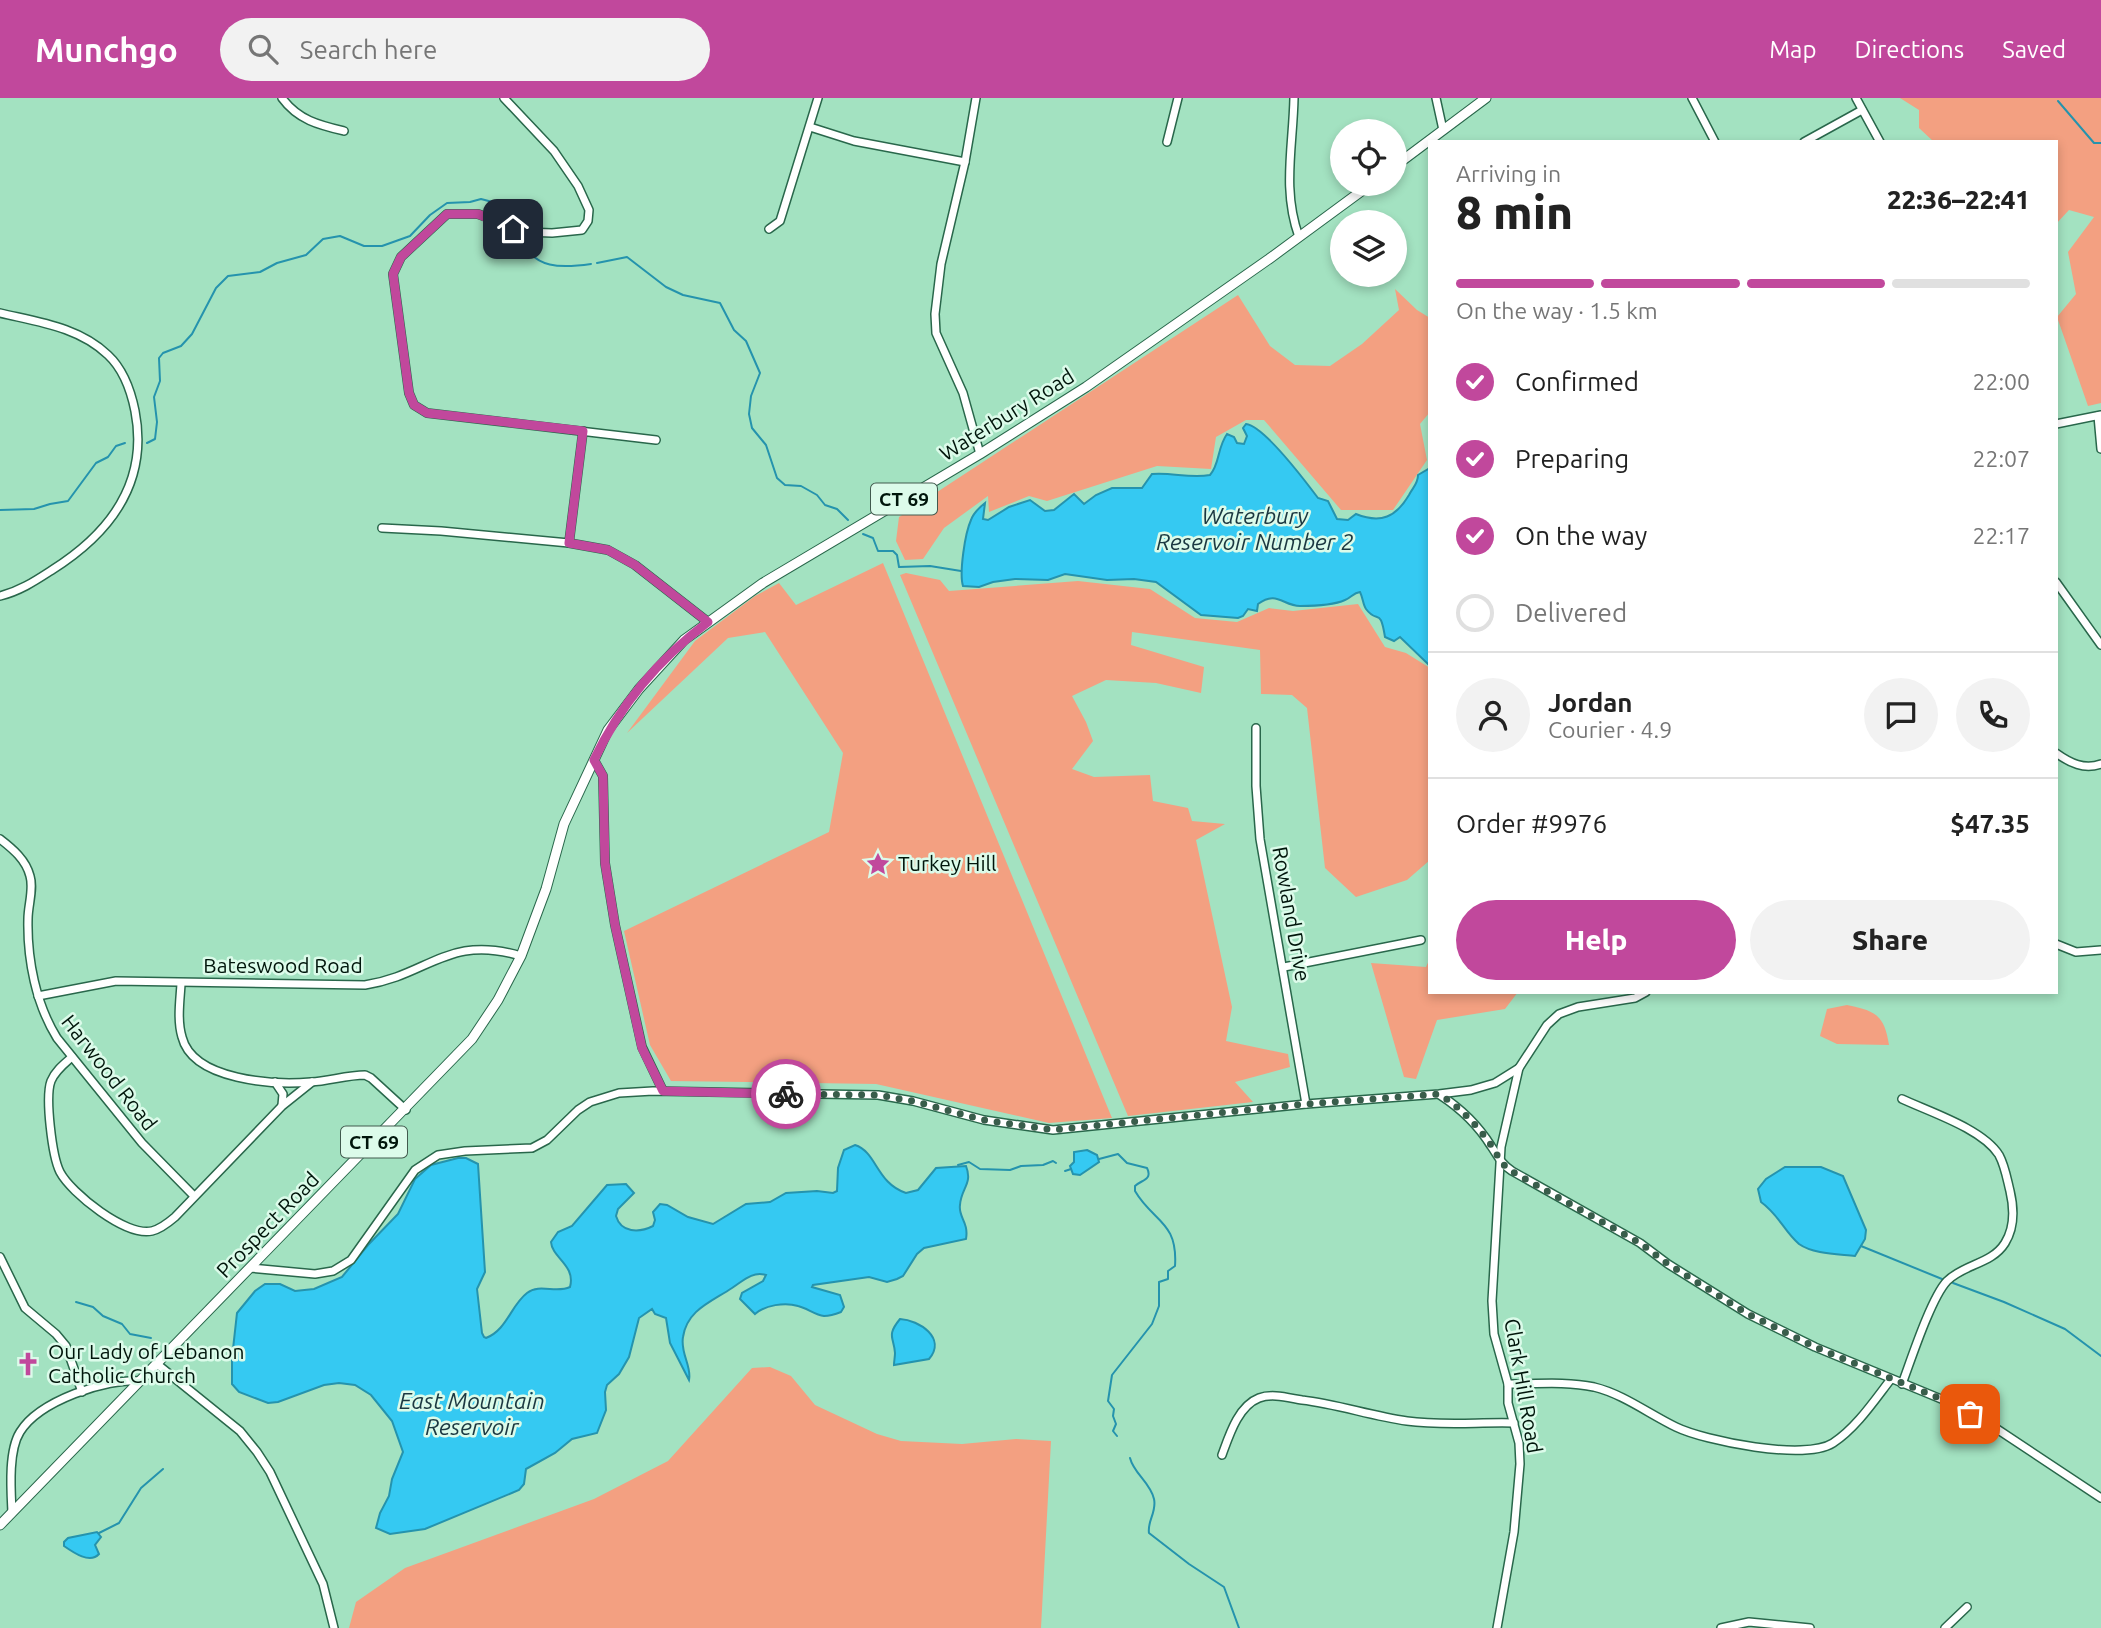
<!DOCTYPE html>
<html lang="en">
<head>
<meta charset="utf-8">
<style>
  body { margin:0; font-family:Ubuntu,sans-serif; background:#f2f2f2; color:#222; height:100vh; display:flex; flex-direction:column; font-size:26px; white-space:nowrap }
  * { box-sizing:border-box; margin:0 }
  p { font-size:23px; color:#767676 }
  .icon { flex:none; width:38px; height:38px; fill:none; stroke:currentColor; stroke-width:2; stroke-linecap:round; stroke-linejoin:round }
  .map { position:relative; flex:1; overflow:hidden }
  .drawer { position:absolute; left:1428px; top:42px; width:630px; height:854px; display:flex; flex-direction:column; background:#fff; border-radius:0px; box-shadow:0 4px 10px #0003 }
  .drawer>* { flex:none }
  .controls { position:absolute; left:1330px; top:21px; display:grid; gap:14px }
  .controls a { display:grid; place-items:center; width:77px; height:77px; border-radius:50%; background:#fff; box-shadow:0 4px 10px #0003; font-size:35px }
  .pin { position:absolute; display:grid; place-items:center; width:60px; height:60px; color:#fff; margin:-30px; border-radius:14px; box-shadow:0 4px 10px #0006 }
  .courier { position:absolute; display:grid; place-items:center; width:70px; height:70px; margin:-35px; border:5px solid #c1489c; border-radius:50%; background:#fff; color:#222; box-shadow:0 2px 9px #0007 }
  .headline em { font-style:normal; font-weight:800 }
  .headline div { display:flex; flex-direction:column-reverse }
  .headline { display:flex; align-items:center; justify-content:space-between; height:119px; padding:0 28px }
  h1 { font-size:46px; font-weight:800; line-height:52px }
  .bar { display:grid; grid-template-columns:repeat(4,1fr); gap:10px 7px; align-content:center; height:84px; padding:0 28px }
  .bar i { height:9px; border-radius:5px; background:#e0e0e0 }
  .bar .on { background:#c1489c }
  .bar p { grid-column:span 4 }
  .line { display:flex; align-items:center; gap:18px; padding:0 28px; border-top:2px solid #e0e0e0 }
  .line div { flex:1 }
  .round { display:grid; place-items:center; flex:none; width:74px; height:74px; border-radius:37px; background:#f2f2f2 }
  ol { padding:0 28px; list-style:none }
  li { display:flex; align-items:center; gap:21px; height:77px }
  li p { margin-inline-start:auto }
  li .icon { padding:7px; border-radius:50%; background:#c1489c; color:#fff; stroke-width:4 }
  li:last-child { color:#767676 }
  li i { width:38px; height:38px; border:4px solid #e0e0e0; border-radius:50% }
  .cta { display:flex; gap:14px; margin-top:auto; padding:14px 28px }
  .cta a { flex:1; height:80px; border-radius:42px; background:#c1489c; color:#fff; font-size:28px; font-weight:800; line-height:80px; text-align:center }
  .cta a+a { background:#f2f2f2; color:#222 }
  header { display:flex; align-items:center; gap:42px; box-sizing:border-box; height:98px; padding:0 35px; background:#c1489c; color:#fff }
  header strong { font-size:33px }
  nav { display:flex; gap:38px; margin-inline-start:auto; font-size:24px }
  .search { width:490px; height:63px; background:#f2f2f2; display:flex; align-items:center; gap:18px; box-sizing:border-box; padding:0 24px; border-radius:38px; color:#767676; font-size:26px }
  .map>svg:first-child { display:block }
</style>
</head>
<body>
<header>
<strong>Munchgo</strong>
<div class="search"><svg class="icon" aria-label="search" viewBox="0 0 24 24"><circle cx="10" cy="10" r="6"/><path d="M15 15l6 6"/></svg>Search here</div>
<nav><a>Map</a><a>Directions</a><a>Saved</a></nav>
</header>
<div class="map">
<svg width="2101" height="1530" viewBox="0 0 2101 1530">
  <rect width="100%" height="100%" fill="#a3e2c1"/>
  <!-- green -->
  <g fill="#f3a081">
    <path d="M 1900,0 L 2101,0 L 2101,305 L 2088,308 L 2057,219 L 2076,196 L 2068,154 L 2094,119 L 2069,112 L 2056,126 L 2056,44 L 1934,44 L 1919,30 L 1919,12 Z"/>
    <path d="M 1395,191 L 1417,212 L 1430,220 L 1430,314 L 1420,326 L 1427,362 L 1393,412 L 1341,412 L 1264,322 L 1246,322 L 1216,339 L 1211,371 L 1157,368 L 1047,403 L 1029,398 L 989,414 L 988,398 L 944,430 L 923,461 L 905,462 L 896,443 L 899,419 L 1238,197 L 1270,248 L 1295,267 L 1330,268 L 1362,246 L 1399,212 Z"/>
    <path d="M 883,465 L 1112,1020 L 1049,1025 L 876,986 L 671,983 L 650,947 L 624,833 L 829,734 L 843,655 L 765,534 L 728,540 L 627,635 L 695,543 L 755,498 L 779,485 L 796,507 Z"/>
    <path d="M 906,475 L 940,482 L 949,493 L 1078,483 L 1150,491 L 1195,520 L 1237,524 L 1269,510 L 1293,513 L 1358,506 L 1385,549 L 1406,555 L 1430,570 L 1430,762 L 1407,782 L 1356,799 L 1325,770 L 1307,610 L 1292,597 L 1261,596 L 1260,552 L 1132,534 L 1131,547 L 1204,569 L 1201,595 L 1156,585 L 1106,582 L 1072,598 L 1086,624 L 1093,643 L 1072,671 L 1094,679 L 1150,677 L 1153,703 L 1188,710 L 1192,723 L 1225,726 L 1196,742 L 1232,909 L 1226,943 L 1288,956 L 1290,969 L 1235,984 L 1253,1004 L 1128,1018 L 900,477 Z"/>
    <path d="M 1430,860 L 1430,894 L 1518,894 L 1505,911 L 1437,922 L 1416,981 L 1404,979 L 1371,865 L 1426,869 Z"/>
    <path d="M 1847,907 C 1875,913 1884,916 1889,947 L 1837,946 L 1820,938 L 1827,911 Z"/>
    <path d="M 770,1269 L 791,1278 L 815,1307 L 877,1336 L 901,1343 L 962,1346 L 1016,1341 L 1051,1343 L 1041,1530 L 349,1530 L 356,1504 L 405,1470 L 594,1401 L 668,1363 L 752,1270 Z"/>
  </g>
  <!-- water -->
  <g fill="#35c9f2" stroke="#2593ad" stroke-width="2">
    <path d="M 1246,326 C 1264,328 1306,384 1318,400 L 1328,403 L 1337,421 L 1348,422 L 1356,416 C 1381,426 1396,419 1409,397 C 1413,389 1418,386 1418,377 L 1430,370 L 1430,568 L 1400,539 L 1394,543 L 1385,539 C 1380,508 1378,527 1366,511 C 1363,507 1363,500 1360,494 C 1353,495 1352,499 1345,502 C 1334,507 1313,508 1300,508 C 1283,508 1277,492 1258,506 L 1257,513 L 1248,511 L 1243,518 L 1238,520 L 1201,517 L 1156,484 L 1134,481 L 1107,482 L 1065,476 L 1048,482 L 1015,481 L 993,484 L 979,489 L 963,488 C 959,475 965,435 971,422 C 973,416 980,409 985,405 L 983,421 L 988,422 L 1009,409 L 1030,402 L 1045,413 L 1054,412 L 1074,396 L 1084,406 L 1096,397 L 1112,390 L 1142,390 L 1152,376 C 1172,374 1190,381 1210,377 C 1220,366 1217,350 1227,336 L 1234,339 L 1237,345 L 1244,346 L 1247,338 L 1243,330 Z"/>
    <path d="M 855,1047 C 877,1054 876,1085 906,1095 L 918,1092 L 936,1070 L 966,1068 C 973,1086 961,1090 960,1107 C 958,1119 969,1124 966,1141 L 924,1150 L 917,1156 L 903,1178 L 897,1181 L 887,1184 L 869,1179 L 813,1187 L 812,1189 L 840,1197 L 844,1209 L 841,1214 C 836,1216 830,1218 824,1218 C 815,1217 807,1210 798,1208 C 785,1204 765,1207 755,1216 L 740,1201 L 742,1195 L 763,1183 L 766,1177 C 752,1173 743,1183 732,1190 C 711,1204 687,1212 683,1239 C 680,1255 692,1268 689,1282 L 670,1245 L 666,1220 L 655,1216 L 652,1211 L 639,1220 L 629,1259 L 619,1276 L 607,1287 L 605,1294 L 606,1312 L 597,1335 L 572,1341 L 555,1355 L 526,1371 L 524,1386 L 519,1392 L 425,1431 L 390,1436 L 376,1430 L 380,1415 L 389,1398 L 392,1381 L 403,1354 L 392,1323 L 371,1297 L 355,1287 L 339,1285 L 324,1287 L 278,1304 L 268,1305 L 239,1294 L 232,1286 L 232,1260 L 237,1215 L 255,1193 L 265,1186 L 280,1186 L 295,1193 L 314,1191 L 342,1179 L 368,1147 L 398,1116 L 415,1081 L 431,1067 L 458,1060 L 466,1060 L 478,1066 L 485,1174 L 477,1191 L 482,1235 L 484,1239 L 486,1240 C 507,1232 511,1207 527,1195 C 540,1185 556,1196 570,1189 C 576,1167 552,1160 551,1144 L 558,1134 L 572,1128 L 607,1087 L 626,1086 L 634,1095 L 618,1111 L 616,1118 C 621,1135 639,1135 653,1128 L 655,1122 L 653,1114 L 660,1106 L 667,1107 L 688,1119 L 713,1126 L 746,1106 L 770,1104 L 786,1095 L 817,1093 L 833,1095 L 837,1093 L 838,1070 L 844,1052 Z"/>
    <path d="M 1087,1052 L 1097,1057 L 1099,1064 L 1080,1077 L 1073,1076 L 1070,1068 L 1074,1064 L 1074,1054 Z"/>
    <path d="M 1785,1069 L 1821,1069 L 1843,1078 L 1866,1132 L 1865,1141 L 1855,1158 C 1838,1156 1813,1156 1799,1146 C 1784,1133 1779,1117 1761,1104 L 1758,1091 L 1766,1081 Z"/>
    <path d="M 900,1221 C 919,1222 947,1240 929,1261 L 894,1267 C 894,1263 895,1259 895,1255 C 894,1239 886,1238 900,1221 Z"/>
    <path d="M 97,1434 L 101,1439 L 95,1447 L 99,1456 C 90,1466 74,1455 64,1448 L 64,1444 L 68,1440 Z"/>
  </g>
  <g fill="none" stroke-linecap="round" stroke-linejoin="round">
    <!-- stream -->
    <g stroke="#2593ad" stroke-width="2">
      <path d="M 2058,3 L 2094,45 L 2101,45"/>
      <path d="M 522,140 C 532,172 563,170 591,166"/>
      <path d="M 597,165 L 627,159 L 666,189 L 683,197 L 720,205 L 734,232 L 746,243 L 760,275 L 751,298 L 749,316 L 752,330 L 766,347 L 777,380 L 785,387 L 801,388 L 817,397 L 825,407 L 837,411 L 848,422"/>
      <path d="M 147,345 L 155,341 L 157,324 L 154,299 L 160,283 L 159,260 L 163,255 L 181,248 L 192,236 L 216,190 L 228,178 L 260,174 L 277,165 L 306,157 L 323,141 L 340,138 L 364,148 L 382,148 L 410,138 L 430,117 L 447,105 L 470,104 L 481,101 L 504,107 L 516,124"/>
      <path d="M 0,412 L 34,411 L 50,406 L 68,403 L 96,365 L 108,359 L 116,348 L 125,345"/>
      <path d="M 863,436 L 873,440 L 878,453 L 893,453 L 897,457 L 899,469 L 930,468 L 961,473"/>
      <path d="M 1099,1061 L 1118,1056 L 1127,1065 L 1147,1070 C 1153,1082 1141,1082 1135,1088 L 1135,1093 C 1153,1124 1178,1123 1175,1168 L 1168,1173 L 1168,1181 L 1159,1184 L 1159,1208 L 1152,1226 L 1112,1277 L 1108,1303 L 1114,1311 L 1113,1318 L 1116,1326 L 1113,1333 L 1117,1338"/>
      <path d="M 958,1067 L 969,1064 L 980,1071 L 1010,1072 L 1021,1068 L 1043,1067 L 1053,1063 L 1056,1065"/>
      <path d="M 1065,1073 L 1071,1071"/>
      <path d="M 1861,1148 L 1942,1181"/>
      <path d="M 1953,1185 L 2004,1204 L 2065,1231 L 2101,1258"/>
      <path d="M 76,1204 L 93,1209 L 103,1218 L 122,1226 L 130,1236 L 151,1240"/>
      <path d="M 1130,1360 C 1134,1376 1150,1384 1154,1401 C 1157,1414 1147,1423 1149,1435 L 1189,1466 L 1224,1489 L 1239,1530"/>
      <path d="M 99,1435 L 119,1425 L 141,1390 L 163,1371"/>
    </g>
    <!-- minor casing -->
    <g stroke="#29674b" stroke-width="10">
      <g id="minor">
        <path d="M 282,0 C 298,22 319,27 344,33"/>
        <path d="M 504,0 L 554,53 L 578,88 L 589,112 L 588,123 L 582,132 L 552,135 L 526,134 L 478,116 L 447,116 L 401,159 L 393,176 L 409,295 L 414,307 L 427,315 L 656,342"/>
        <path d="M 976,0 L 965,64 L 941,166 L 935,216 L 936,235 L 963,295 L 980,356"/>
        <path d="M 1294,0 C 1293,49 1282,92 1299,139"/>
        <path d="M 1436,0 L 1443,32"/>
        <path d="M 1692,0 L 1715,44"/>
        <path d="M 1856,0 L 1880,44"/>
        <path d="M 810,29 L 854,43 L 965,64"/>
        <path d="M 1167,44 L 1178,0"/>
        <path d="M 1804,44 L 1862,12"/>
        <path d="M 769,131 L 780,123 L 818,0"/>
        <path d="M 0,215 C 38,224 79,229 108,257 C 123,271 131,293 135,313 C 149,385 109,436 52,472 C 35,483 20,493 0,498"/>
        <path d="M 2098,318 L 2101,351"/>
        <path d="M 2056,326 L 2101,317"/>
        <path d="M 382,430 L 441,433 L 569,445 L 608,452 L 635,467 L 708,524"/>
        <path d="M 569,445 L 583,333"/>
        <path d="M 2056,484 L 2101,547"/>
        <path d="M 1256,630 L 1256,688 L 1260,741 L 1306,1006"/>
        <path d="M 2056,655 C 2070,665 2084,672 2101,666"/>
        <path d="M 594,662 L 603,678 L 605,765 L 615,827 L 642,949 L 663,993"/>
        <path d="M 0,741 C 13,751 26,762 30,778 C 34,791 28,807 28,821 C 27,862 36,906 57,940 L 142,1045 L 194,1098"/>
        <path d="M 2056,846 L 2076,854 L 2101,852"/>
        <path d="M 1284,869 L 1421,842"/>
        <path d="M 181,886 C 180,903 177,922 182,939 C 193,983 275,987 311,984 C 329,983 347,977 365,977 L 371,980 L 406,1012"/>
        <path d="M 38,898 L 116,883 L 365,887 C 429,877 448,836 521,858"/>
        <path d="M 72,959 C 64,966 55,973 51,983 C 45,999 52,1058 60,1074 C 71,1095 126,1139 152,1133 C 160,1131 168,1125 175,1119 L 282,1008 L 312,984"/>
        <path d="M 275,984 L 283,996 L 282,1007"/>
        <path d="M 1440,997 C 1460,1010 1478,1027 1491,1048 C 1498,1058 1501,1066 1512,1073 L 1640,1145 L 1668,1166 L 1748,1216 L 1815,1249 L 1946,1303 L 1994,1329 L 2101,1400"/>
        <path d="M 0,1159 L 25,1210 L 56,1236 L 66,1248 L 82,1294"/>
        <path d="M 250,1170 L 315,1176 L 333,1173 L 351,1162 L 415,1072 L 438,1057 L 465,1053 L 532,1050 L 547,1042 L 578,1012 L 590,1004 L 619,995 L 653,993 L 878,997 L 913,1003 L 984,1022 L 1053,1032 L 1306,1006 L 1439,996 L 1471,992 L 1495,985 L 1519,970"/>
        <path d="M 157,1266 L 240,1333 L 257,1354 L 270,1374 L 323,1486 L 334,1530"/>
        <path d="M 1508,1286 C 1536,1286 1566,1283 1594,1289 C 1623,1296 1649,1316 1676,1329 C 1705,1343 1805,1363 1833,1345 C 1856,1330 1874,1303 1891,1281"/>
        <path d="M 1902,1286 C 1911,1262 1931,1200 1947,1183 C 1964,1166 1992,1166 2005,1145 C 2015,1129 2014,1110 2010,1093 C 2007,1081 2005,1068 1999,1057 C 1983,1031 1930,1014 1902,1001"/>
        <path d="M 1222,1357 C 1229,1338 1238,1308 1259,1300 C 1272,1295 1289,1300 1302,1302 C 1337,1306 1371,1318 1407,1323 C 1442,1328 1478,1324 1514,1325"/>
        <path d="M 12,1414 C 11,1393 8,1353 20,1334 C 39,1303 106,1280 141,1283"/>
        <path d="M 1497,1530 L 1514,1434 L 1520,1366 L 1519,1345 L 1508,1305 L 1508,1286 L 1494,1236 L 1492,1203 L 1501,1049 L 1519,970 L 1547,927 L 1559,916 L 1578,909 L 1635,900 L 1646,894"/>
        <path d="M 1721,1530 L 1749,1524 L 1810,1530"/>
        <path d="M 1945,1530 L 1967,1509"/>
      </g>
    </g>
    <!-- major casing -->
    <g stroke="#29674b" stroke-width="11">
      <g id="major">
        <path d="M 1395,68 L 1486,0"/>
        <path d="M 0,1427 L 472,941 L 498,902 L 521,858 L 546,791 L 564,726 L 608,632 L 639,591 L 684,542 L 763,485 L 980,356 L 1086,289 L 1269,161 L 1371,86"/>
      </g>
    </g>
    <!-- minor -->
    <use href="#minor" stroke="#fff" stroke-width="7"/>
    <!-- major -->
    <use href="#major" stroke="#fff" stroke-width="9"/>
  </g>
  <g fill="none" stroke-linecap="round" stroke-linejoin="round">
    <!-- done -->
    <path stroke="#395d4b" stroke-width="7" stroke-dasharray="0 12.6" d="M 786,996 L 877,997 L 913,1003 L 984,1022 L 1053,1032 L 1306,1006 L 1439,996 C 1460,1009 1477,1027 1491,1047 C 1498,1058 1501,1066 1511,1073 L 1640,1145 L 1668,1166 L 1748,1216 L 1815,1249 L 1946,1303 L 1970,1316"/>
    <!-- route -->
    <path stroke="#c1489c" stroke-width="9" d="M 513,131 L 478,116 L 447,116 L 401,159 L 393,176 L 409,295 L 414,307 L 427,315 L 583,333 L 569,445 L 608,452 L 635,467 L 708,524 C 660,560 620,607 594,662 L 603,678 L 605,765 L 615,827 L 642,950 L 663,993 L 786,996"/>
  </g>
  <!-- icons -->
  <defs>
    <g id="sight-bare" transform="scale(1.89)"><path d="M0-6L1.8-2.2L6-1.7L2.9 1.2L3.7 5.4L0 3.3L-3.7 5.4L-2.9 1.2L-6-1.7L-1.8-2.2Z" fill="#c1489c" stroke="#dcfbea" stroke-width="2.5" paint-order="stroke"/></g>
    <g id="church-bare" transform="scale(1.89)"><path d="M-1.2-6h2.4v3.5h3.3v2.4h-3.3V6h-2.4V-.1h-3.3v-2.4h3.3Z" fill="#c1489c" stroke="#dcfbea" stroke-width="2.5" paint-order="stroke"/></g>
  </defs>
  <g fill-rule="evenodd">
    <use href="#sight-bare" x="878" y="766"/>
    <use href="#church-bare" x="28" y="1266"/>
  </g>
  <g text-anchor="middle" stroke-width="5" stroke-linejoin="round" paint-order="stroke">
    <!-- shield labels -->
    <g fill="#dcfbea" stroke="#425a4e" stroke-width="2">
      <rect x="871" y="385.5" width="66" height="31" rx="5"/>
      <rect x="341" y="1028.5" width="66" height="31" rx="5"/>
    </g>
    <g font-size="19" font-weight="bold" fill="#00150b">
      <text x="904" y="408">CT 69</text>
      <text x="374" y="1051">CT 69</text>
    </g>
    <!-- street labels -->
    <g font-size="21" fill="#00150b" stroke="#dcfbea">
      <text transform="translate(1007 317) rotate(-32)" y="7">Waterbury Road</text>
      <text transform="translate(1291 816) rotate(80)" y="7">Rowland Drive</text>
      <text x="283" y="875">Bateswood Road</text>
      <text transform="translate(109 975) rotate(52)" y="7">Harwood Road</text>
      <text transform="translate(268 1127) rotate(-46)" y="7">Prospect Road</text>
      <text transform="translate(1523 1288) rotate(80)" y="7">Clark Hill Road</text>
    </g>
    <!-- poi labels -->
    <g font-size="21" fill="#00150b" stroke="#dcfbea" text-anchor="start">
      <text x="898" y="773">Turkey Hill</text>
      <text x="48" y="1261">Our Lady of Lebanon<tspan x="48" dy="24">Catholic Church</tspan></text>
    </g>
    <!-- water labels -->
    <g font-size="23" font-style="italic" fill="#1b3841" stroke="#dcfbea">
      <text x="1255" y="426">Waterbury<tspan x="1255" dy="26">Reservoir Number 2</tspan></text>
      <text x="472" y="1311">East Mountain<tspan x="472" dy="26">Reservoir</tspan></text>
    </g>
  </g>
</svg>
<div class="controls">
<a><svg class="icon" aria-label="locate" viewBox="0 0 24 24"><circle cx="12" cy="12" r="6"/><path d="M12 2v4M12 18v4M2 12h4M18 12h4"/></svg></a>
<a><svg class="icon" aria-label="layers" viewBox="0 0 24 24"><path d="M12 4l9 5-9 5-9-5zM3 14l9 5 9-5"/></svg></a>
</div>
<div class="pin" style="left:1970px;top:1316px;background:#ea580c"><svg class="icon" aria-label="bag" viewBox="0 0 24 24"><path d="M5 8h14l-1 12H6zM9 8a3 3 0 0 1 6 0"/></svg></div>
<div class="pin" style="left:513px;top:131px;background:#1f2937"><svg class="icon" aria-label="home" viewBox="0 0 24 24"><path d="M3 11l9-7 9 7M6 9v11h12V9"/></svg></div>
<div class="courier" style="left:786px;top:996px"><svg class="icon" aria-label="bike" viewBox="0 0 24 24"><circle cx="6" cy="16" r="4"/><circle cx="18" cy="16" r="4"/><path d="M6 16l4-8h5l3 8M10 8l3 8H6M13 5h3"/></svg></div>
<section class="drawer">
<div class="headline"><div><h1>8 min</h1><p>Arriving in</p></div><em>22:36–22:41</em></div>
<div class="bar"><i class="on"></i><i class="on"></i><i class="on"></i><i></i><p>On the way · 1.5 km</p></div>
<ol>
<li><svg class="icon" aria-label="check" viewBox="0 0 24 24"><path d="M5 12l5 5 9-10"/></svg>Confirmed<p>22:00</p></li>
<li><svg class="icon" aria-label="check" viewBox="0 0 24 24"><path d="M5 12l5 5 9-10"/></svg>Preparing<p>22:07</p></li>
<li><svg class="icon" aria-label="check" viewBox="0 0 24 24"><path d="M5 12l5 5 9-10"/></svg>On the way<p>22:17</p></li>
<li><i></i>Delivered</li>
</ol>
<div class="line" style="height:126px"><a class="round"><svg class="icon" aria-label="person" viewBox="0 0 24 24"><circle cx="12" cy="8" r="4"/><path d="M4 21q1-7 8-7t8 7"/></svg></a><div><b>Jordan</b><p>Courier · 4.9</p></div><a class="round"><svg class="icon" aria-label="chat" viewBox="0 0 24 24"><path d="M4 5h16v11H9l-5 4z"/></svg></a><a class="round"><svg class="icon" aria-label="phone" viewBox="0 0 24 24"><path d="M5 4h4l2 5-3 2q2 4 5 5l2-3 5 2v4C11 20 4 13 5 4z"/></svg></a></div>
<div class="line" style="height:91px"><div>Order #9976</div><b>$47.35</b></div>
<div class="cta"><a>Help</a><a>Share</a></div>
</section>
</div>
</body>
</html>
